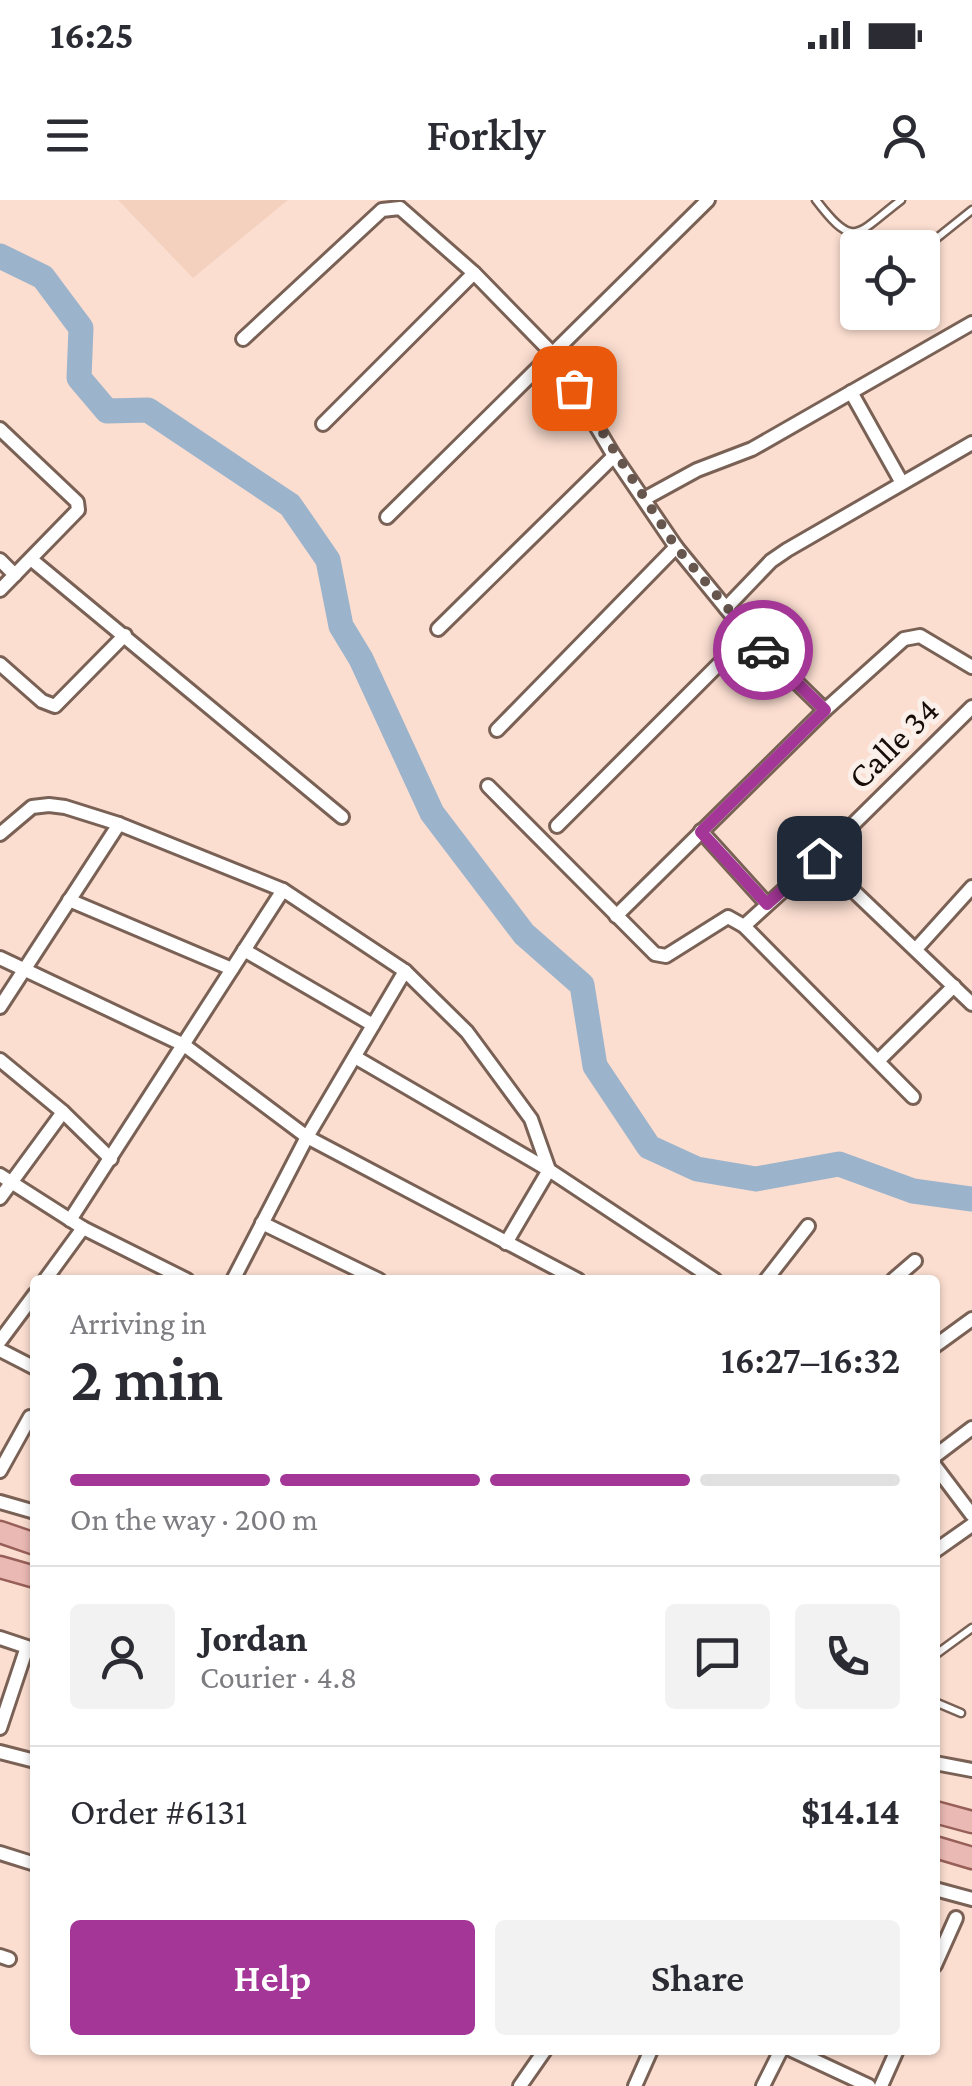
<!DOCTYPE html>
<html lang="en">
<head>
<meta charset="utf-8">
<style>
  body { margin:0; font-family:"Crimson Pro",serif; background:#f2f2f3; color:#2b2b33; height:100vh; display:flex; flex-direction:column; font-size:38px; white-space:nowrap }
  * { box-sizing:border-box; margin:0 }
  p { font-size:32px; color:#7c7c81 }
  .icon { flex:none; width:55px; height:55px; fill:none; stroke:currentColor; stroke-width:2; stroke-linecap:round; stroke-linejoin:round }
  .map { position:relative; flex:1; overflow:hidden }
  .details { position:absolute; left:30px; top:1075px; width:910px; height:780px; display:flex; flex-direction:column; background:#fff; border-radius:10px; box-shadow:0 2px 8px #0004 }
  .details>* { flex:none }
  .controls { position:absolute; left:840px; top:30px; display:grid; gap:20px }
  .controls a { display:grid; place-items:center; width:100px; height:100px; border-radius:10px; background:#fff; box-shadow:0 2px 8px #0004; font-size:50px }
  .pin { position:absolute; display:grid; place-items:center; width:85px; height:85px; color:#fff; margin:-42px; border-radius:20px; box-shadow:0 5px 15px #0006 }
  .courier { position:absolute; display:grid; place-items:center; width:100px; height:100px; margin:-50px; border:8px solid #a33696; border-radius:50%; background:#fff; color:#222; box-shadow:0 2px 12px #0007 }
  .head em { font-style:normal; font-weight:600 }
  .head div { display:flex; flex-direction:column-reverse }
  .head { display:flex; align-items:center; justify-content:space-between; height:170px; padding:0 40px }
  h1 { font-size:65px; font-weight:600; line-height:75px }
  .bar { display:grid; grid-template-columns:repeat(4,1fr); gap:15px 10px; align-content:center; height:120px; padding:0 40px }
  .bar i { height:12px; border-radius:8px; background:#e1e1e2 }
  .bar .on { background:#a33696 }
  .bar p { grid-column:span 4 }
  .line { display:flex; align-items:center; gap:25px; padding:0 40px; border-top:2px solid #e1e1e2 }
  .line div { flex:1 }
  .round { display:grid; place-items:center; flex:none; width:105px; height:105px; border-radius:10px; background:#f2f2f3 }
  .button { display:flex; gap:20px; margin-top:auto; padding:20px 40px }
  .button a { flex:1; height:115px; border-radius:10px; background:#a33696; color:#fff; font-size:40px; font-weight:600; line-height:115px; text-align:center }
  .button a+a { background:#f2f2f3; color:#2b2b33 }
  .status { display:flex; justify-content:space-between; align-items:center; height:70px; padding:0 50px; background:#fff; direction:ltr }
  .status svg { height:28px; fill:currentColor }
  header { display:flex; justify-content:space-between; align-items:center; height:130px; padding:0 40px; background:#fff; font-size:45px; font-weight:600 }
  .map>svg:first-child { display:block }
</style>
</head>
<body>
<div class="status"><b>16:25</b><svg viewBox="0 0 49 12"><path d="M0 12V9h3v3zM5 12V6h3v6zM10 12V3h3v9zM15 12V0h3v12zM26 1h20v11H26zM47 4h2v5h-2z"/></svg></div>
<header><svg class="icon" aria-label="menu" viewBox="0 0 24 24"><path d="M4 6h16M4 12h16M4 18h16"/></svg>Forkly<svg class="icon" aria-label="person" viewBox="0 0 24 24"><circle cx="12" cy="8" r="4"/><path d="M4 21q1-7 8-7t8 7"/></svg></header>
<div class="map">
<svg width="972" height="1886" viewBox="0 0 972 1886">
  <rect width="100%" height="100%" fill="#fbded0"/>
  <!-- built -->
  <path fill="#f4d1bf" d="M 118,0 L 288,0 L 193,78 Z"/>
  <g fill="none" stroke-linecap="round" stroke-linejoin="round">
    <!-- river -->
    <path stroke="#9cb3cc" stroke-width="25" d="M 0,56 L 43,77 L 81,128 L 79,178 L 107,211 L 148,210 L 290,305 L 328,360 L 341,426 L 361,459 L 432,613 L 524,734 L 582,785 L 595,866 L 649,947 L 697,969 L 756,979 L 839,964 L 913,991 L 972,999"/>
    <!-- service casing -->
    <g stroke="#7a6155" stroke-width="11">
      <g id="service">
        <path d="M 816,0 C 855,51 856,34 901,0"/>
        <path d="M 922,50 L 972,10"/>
        <path d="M 935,1455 L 972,1428"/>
        <path d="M 935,1502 L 961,1513"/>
      </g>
    </g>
    <!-- minor casing -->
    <g stroke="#7a6155" stroke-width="18">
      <g id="minor">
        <path d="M 243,139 L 382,10 L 400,8 L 474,73 L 553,154 L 614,256 L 676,347 L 748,435 L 825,510"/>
        <path d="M 851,192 L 902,283"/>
        <path d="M 323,224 L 474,73"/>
        <path d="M 0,229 L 77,302 L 78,310 L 0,390"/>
        <path d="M 644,299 L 697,270 L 752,249 L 972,123"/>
        <path d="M 387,317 L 708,0"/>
        <path d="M 0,360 L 15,375"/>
        <path d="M 32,360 L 342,617"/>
        <path d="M 726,408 L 771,361 L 787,350 L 972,243"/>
        <path d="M 438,429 L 614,256"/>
        <path d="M 0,464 L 42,501 L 55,506 L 125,435"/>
        <path d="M 497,530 L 676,347"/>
        <path d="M 488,586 L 655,754 L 666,756 L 728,717 L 744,726 L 819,658 L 972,507"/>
        <path d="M 557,626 L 748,435"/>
        <path d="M 701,631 L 767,704"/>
        <path d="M 0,634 L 32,607 L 49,605 L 65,607 L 119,624 L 283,690 L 405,771 L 467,832 L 531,919 L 549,970 L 506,1043"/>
        <path d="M 819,658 L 972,804"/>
        <path d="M 69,700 L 232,769"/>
        <path d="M 616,716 L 825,510 L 904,439 L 920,436 L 972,467"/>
        <path d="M 744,726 L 913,897"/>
        <path d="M 916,749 L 972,687"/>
        <path d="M 244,750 L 373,825"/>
        <path d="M 0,758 L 184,845 L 307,937 L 578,1080"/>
        <path d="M 0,807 L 119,624"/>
        <path d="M 355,857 L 549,970 L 715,1080"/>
        <path d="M 0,860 L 63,912 L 111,959"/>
        <path d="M 879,860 L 954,786"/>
        <path d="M 0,975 L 83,1028 L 187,1080"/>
        <path d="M 0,998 L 63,912"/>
        <path d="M 70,1020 L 283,690"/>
        <path d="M 262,1023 L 379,1080"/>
        <path d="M 45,1080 L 83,1028"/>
        <path d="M 233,1080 L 307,937 L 405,771"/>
        <path d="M 766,1080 L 808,1026"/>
        <path d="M 893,1080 L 915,1061"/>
        <path d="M 0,1141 L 35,1094"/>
        <path d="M 935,1146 L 972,1119"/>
        <path d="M 0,1150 L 35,1168"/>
        <path d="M 935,1256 L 972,1228"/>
        <path d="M 935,1266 L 972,1315"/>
        <path d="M 0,1271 L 30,1217"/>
        <path d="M 0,1302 L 35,1312"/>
        <path d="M 935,1351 L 972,1325"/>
        <path d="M 0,1438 L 27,1447 L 0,1528"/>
        <path d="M 0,1552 L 35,1561"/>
        <path d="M 935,1563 L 972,1570"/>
        <path d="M 0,1653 L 35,1664"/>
        <path d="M 935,1689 L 972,1699"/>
        <path d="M 0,1756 L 9,1759"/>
        <path d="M 935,1765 L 956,1718"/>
        <path d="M 792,1850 L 869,1886"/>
        <path d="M 520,1886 L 545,1850"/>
        <path d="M 635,1886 L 651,1850"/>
        <path d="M 763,1886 L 781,1850"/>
        <path d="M 881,1886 L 897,1850"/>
      </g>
    </g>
    <!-- primary casing -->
    <g stroke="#975f57" stroke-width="25">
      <g id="primary">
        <path d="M 0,1332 L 35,1344"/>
        <path d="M 0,1367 L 35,1377"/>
        <path d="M 935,1612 L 972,1622"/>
        <path d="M 935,1647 L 972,1658"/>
      </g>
    </g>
    <!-- service -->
    <use href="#service" stroke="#fff" stroke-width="6"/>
    <!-- minor -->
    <use href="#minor" stroke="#fff" stroke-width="12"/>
    <!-- primary -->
    <use href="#primary" stroke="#ebb9b4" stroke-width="20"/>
  </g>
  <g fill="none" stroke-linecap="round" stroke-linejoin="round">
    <!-- done -->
    <path stroke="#66564e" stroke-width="10" stroke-dasharray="0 18" d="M 574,188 L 676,347 L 763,450"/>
    <!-- route -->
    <path stroke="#a33696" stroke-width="12" d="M 763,450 L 825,510 L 701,632 L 767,704 L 819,658"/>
  </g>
  <g text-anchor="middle" stroke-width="10" stroke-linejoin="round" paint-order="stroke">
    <!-- street labels -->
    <g font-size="35" fill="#160d08" stroke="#fbefea">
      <text transform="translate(893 543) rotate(-45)" y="12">Calle 34</text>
    </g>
  </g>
</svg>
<div class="controls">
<a><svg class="icon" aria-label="locate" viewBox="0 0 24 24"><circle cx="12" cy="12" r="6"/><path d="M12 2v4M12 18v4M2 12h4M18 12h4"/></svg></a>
</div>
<div class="pin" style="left:574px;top:188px;background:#ea580c"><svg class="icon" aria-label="bag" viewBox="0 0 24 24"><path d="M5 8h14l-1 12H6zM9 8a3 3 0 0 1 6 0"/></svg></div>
<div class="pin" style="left:819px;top:658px;background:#1f2937"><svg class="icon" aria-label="home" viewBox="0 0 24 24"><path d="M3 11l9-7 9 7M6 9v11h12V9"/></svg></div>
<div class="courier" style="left:763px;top:450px"><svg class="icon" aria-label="car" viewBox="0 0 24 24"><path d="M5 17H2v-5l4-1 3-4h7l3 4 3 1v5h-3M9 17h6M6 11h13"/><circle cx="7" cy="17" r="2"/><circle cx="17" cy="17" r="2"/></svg></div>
<section class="details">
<div class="head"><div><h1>2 min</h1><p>Arriving in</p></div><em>16:27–16:32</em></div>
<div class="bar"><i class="on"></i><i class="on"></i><i class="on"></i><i></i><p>On the way · 200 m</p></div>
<div class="line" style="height:180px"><a class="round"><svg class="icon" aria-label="person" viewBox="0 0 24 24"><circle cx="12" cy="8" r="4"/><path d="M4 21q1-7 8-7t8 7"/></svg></a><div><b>Jordan</b><p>Courier · 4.8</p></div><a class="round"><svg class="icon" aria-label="chat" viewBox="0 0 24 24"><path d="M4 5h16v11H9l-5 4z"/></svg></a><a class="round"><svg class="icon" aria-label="phone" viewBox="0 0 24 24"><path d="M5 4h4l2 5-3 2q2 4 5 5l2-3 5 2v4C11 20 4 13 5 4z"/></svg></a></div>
<div class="line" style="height:130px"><div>Order #6131</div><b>$14.14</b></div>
<div class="button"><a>Help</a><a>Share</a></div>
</section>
</div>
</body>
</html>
